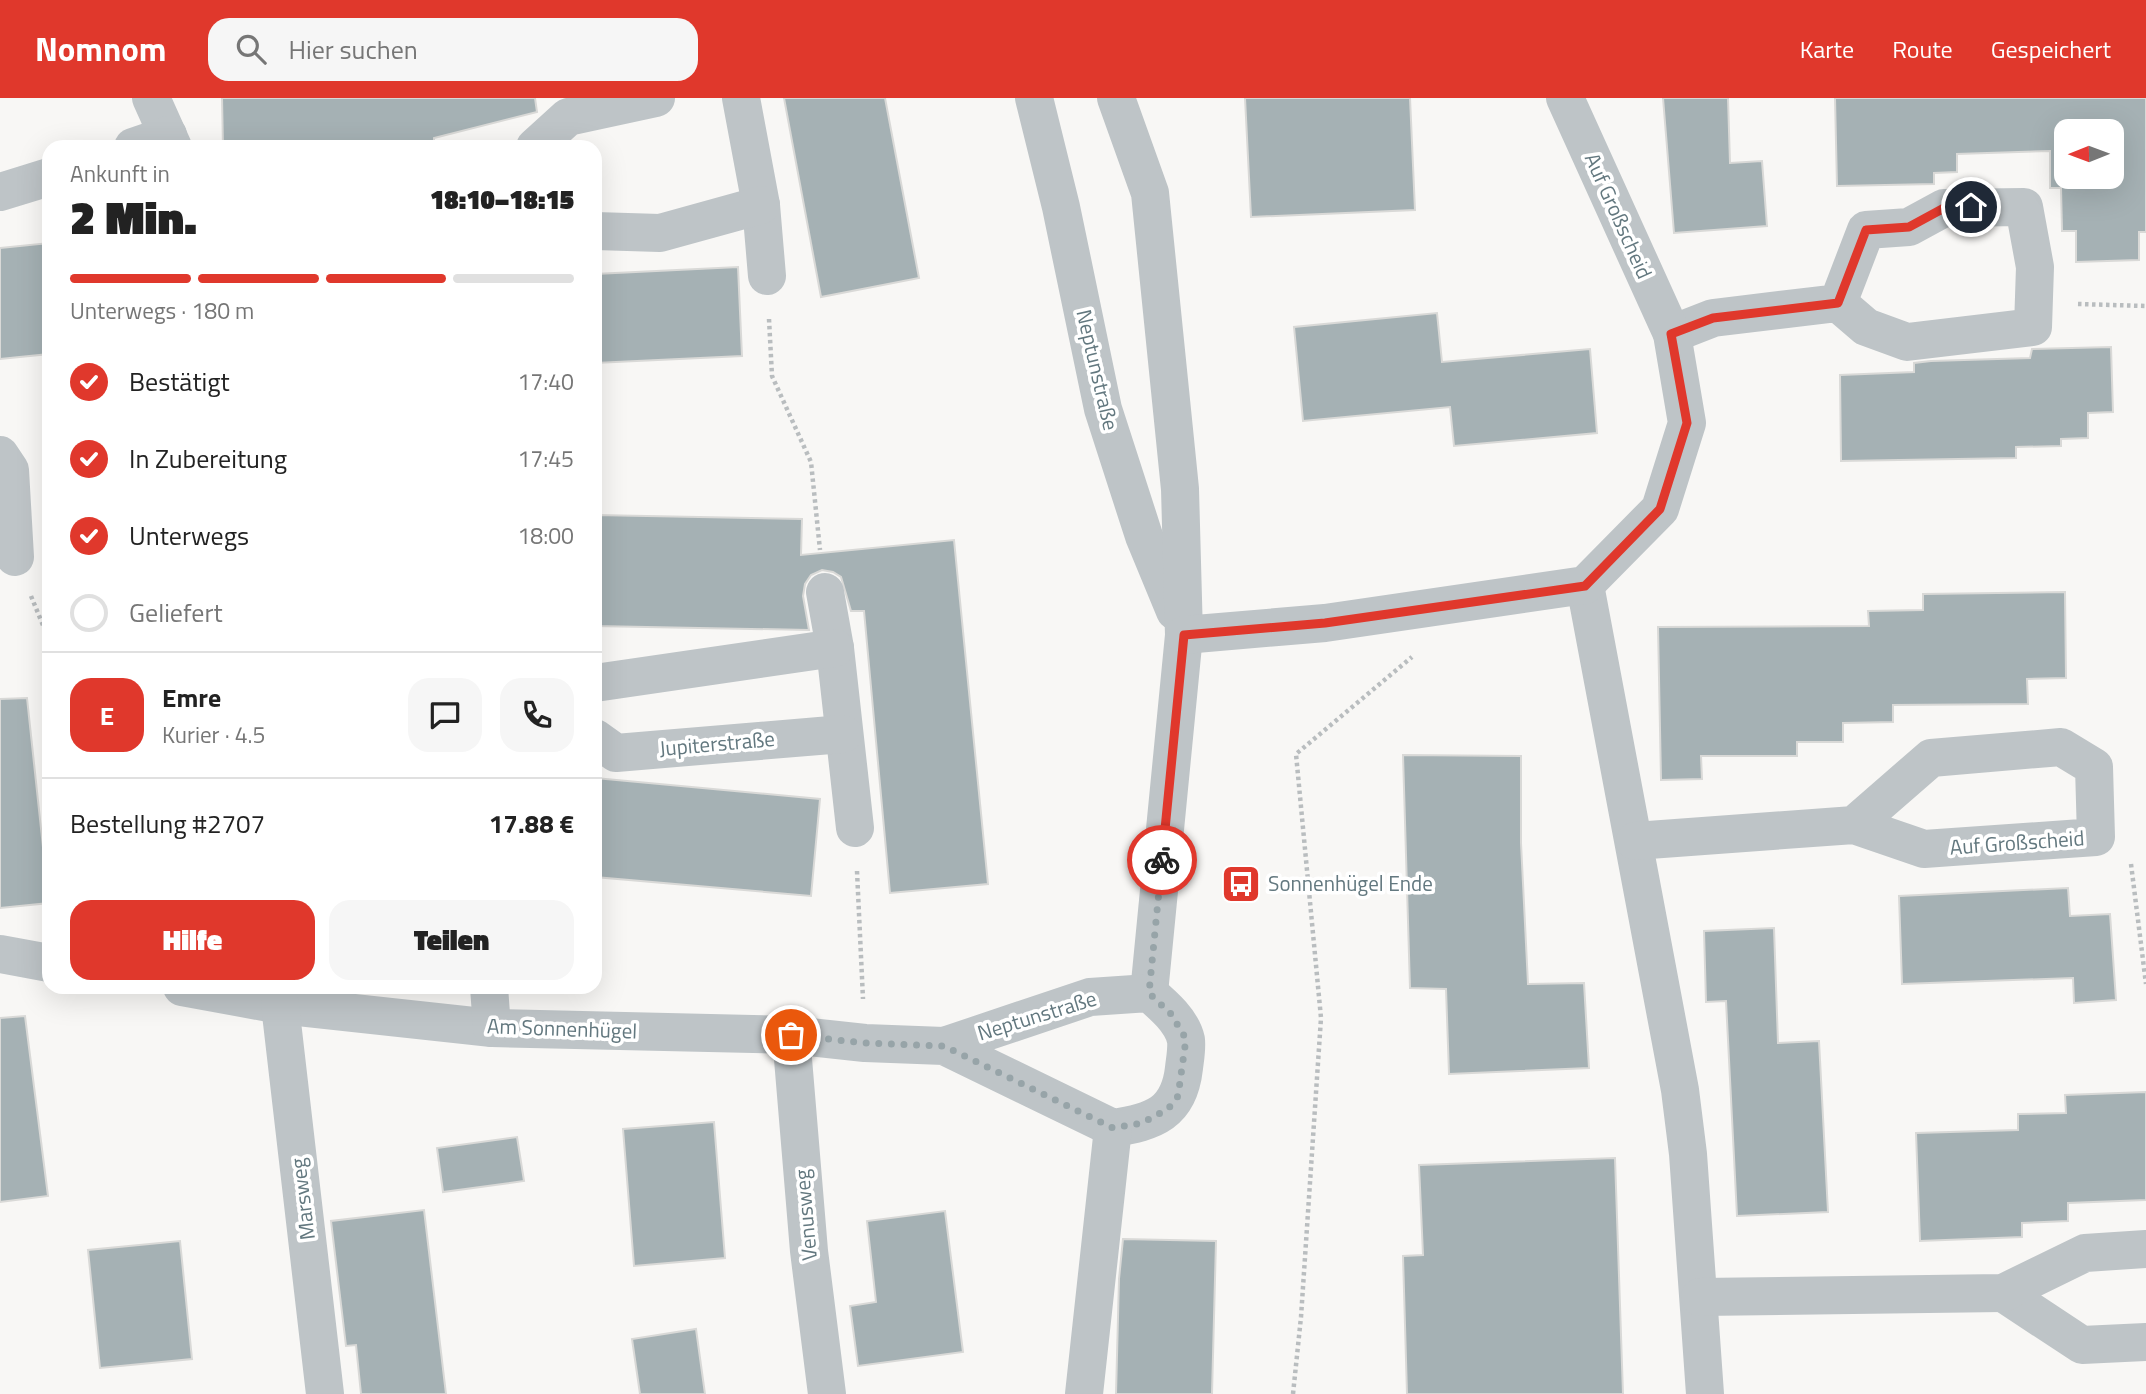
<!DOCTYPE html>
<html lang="de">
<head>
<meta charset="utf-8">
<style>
  body { margin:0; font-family:"Titillium Web",sans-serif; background:#f6f6f6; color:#222; height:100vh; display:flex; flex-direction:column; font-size:26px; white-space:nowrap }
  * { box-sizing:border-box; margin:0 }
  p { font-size:23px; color:#767676 }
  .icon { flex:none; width:38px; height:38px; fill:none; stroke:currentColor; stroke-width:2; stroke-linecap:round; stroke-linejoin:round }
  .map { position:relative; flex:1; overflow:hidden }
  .sheet { position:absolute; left:42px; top:42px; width:560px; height:854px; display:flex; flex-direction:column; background:#fff; border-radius:21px; box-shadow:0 7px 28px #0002 }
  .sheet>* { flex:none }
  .needle { width:46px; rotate:269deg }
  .fabs { position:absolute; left:2054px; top:21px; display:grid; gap:14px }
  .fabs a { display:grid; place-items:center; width:70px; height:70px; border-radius:14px; background:#fff; box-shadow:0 7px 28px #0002; font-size:35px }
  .pin { position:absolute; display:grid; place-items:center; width:60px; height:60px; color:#fff; margin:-30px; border:4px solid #fff; border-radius:50%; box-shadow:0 2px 7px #0007 }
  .courier { position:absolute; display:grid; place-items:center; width:70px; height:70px; margin:-35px; border:5px solid #e0382c; border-radius:50%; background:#fff; color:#222; box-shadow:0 2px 9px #0007 }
  .head em { font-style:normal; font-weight:800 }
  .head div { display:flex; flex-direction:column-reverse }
  .head { display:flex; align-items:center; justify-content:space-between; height:119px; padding:0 28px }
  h1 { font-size:46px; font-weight:800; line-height:52px }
  .bar { display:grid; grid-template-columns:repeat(4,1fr); gap:10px 7px; align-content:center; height:84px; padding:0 28px }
  .bar i { height:9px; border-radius:5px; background:#e0e0e0 }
  .bar .selected { background:#e0382c }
  .bar p { grid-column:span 4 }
  .line { display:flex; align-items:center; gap:18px; padding:0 28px; border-top:2px solid #e0e0e0 }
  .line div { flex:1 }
  .round { display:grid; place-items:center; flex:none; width:74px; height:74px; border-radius:21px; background:#f6f6f6 }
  ol { padding:0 28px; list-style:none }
  li { display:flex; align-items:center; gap:21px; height:77px }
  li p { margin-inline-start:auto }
  li .icon { padding:7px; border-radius:50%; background:#e0382c; color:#fff; stroke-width:4 }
  li:last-child { color:#767676 }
  li i { width:38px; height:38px; border:4px solid #e0e0e0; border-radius:50% }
  .button { display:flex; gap:14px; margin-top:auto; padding:14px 28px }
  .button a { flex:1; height:80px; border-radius:21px; background:#e0382c; color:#fff; font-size:28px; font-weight:800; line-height:80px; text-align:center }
  .button a+a { background:#f6f6f6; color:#222 }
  header { display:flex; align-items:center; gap:42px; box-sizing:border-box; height:98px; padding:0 35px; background:#e0382c; color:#fff }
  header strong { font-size:33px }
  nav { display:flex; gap:38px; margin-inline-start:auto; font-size:24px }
  .search { width:490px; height:63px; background:#f6f6f6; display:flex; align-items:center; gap:18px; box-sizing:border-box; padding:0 24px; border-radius:21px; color:#767676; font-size:26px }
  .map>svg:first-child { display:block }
</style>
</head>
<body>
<header>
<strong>Nomnom</strong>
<div class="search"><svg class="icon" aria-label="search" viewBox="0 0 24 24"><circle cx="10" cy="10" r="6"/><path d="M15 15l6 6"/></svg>Hier suchen</div>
<nav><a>Karte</a><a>Route</a><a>Gespeichert</a></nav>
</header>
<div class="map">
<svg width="2146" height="1296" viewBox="0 0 2146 1296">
  <rect width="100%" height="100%" fill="#f8f7f5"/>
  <!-- building -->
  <g fill="#a5b1b4" stroke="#d9d9d7" stroke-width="2" fill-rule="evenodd">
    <path d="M 222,0 L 535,0 L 537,14 L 434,40 L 434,49 L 223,49 Z"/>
    <path d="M 784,0 L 885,0 L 919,180 L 821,199 Z"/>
    <path d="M 1245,0 L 1410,0 L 1415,112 L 1251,119 Z"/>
    <path d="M 1663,0 L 1728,0 L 1730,65 L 1762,63 L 1767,128 L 1674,135 Z"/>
    <path d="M 1835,0 L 2146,0 L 2146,134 L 2139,134 L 2139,162 L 2076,164 L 2076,133 L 2062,133 L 2061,90 L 2050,90 L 2050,53 L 1957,56 L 1957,74 L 1934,75 L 1934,86 L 1837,88 ZM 2067,33 L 2112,33 L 2112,79 L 2067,79 Z"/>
    <path d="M 49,145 L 49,256 L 0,261 L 0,150 Z"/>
    <path d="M 738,169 L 742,258 L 595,265 L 595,176 Z"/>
    <path d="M 1437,215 L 1442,264 L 1590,251 L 1597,335 L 1454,348 L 1450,309 L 1303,323 L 1294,229 Z"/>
    <path d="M 2111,249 L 2113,314 L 2088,315 L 2088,340 L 2061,341 L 2061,348 L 2016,349 L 2016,360 L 1841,363 L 1840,277 L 1914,274 L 1914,265 L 1931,263 L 2030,260 L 2032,251 Z"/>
    <path d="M 595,417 L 802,421 L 801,457 L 954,442 L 988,786 L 890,795 L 864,513 L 851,513 L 841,479 L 833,474 L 822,472 L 811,477 L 805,486 L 803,498 L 809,532 L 595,528 Z"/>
    <path d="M 2065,494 L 2066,580 L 2027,581 L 2028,606 L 1893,607 L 1893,624 L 1843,625 L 1843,644 L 1797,644 L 1797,658 L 1701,658 L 1702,681 L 1661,682 L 1658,529 L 1869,528 L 1868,513 L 1923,512 L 1923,496 Z"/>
    <path d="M 27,600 L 49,805 L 0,810 L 0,601 Z"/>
    <path d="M 1403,657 L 1521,658 L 1521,745 L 1528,886 L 1584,885 L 1589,970 L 1449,976 L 1446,891 L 1410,890 Z"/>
    <path d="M 595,680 L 820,701 L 811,798 L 595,779 Z"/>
    <path d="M 2068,790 L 2070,818 L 2110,816 L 2116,902 L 2074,905 L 2073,880 L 1902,886 L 1899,798 Z"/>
    <path d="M 1774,830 L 1778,945 L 1819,943 L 1828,1114 L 1737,1118 L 1726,903 L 1706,904 L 1704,833 Z"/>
    <path d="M 25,918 L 48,1098 L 0,1104 L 0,920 Z"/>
    <path d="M 2146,994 L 2146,1102 L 2068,1105 L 2068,1123 L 2022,1125 L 2022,1139 L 1920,1143 L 1916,1035 L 2018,1032 L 2018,1016 L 2066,1015 L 2065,997 Z"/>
    <path d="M 714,1024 L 725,1160 L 634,1168 L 623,1031 Z"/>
    <path d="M 517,1039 L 524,1083 L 443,1094 L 437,1050 Z"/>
    <path d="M 1615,1060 L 1623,1296 L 1407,1296 L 1403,1158 L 1423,1157 L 1419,1067 Z"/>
    <path d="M 424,1112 L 446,1296 L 361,1296 L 356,1247 L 346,1248 L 331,1123 Z"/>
    <path d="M 945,1113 L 963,1254 L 858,1268 L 850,1208 L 876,1204 L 867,1123 Z"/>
    <path d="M 1123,1141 L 1216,1143 L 1212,1296 L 1116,1296 L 1119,1181 Z"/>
    <path d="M 180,1143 L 192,1261 L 100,1270 L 88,1152 Z"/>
    <path d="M 696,1231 L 705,1296 L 640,1296 L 632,1241 Z"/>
  </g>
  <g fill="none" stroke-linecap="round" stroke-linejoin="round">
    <!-- path -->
    <g stroke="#b9bdbf" stroke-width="4.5" stroke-dasharray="3.5 3.5" stroke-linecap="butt">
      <path d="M 2078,206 L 2146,208"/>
      <path d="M 769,221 L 772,278 L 811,364 L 820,452"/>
      <path d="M 31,498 L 49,542"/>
      <path d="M 2131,766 L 2146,886"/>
      <path d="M 857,773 L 863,901"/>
      <path d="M 1293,1296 L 1301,1219 L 1321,920 L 1296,656 L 1412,559"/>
    </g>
    <!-- minor -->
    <g stroke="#bec4c7" stroke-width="38">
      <path d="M 151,0 L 173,49"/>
      <path d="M 741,0 L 761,107 L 767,178"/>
      <path d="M 1034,0 L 1061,109 L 1103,311 L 1144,438 L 1175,513"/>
      <path d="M 1116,0 L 1150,95 L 1180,391 L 1184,537 L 1149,895"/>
      <path d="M 133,49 L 168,37"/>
      <path d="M 535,49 L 568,19 L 656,0"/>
      <path d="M 0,94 L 49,79"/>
      <path d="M 595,133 L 660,135 L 761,107"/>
      <path d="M 1672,236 L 1713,220 L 1838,205 L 1866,229 L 1907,244 L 2033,229 L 2035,169 L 2024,109 L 1944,110 L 1909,129 L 1866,132 L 1838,205"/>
      <path d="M 0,357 L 10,372 L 15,459"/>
      <path d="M 1585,487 L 1680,992 L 1688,1056 L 1705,1296"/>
      <path d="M 825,494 L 835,550 L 855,730"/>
      <path d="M 1184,537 L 1325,525 L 1585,487 L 1660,411 L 1687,325 L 1672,236 L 1565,0"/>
      <path d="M 595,585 L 835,550"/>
      <path d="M 595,640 L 616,655 L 843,636"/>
      <path d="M 1635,743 L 1854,727 L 1924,751 L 2096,739 L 2094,669 L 2061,649 L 1931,660 L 1854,727"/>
      <path d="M 0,856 L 49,865"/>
      <path d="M 182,889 L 280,907 L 492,930 L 791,937 L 865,945 L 944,948 L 1090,899 L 1149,895 C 1163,907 1182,923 1186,942 C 1187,951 1185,961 1184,970 C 1179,1015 1154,1024 1113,1030 L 944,948"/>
      <path d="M 489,889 L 492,930"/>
      <path d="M 280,907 L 325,1296"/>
      <path d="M 791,937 L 809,1153 L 827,1296"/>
      <path d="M 2003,1195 L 2082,1247 L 2146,1244"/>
      <path d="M 1700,1199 L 2003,1195 L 2085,1155 L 2146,1151"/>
      <path d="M 1084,1296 L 1113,1030"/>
    </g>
  </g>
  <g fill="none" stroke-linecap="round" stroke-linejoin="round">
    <!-- done -->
    <path stroke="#97a4a8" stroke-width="7" stroke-dasharray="0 12.6" d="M 791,937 L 865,945 L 944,948 L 1113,1030 L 1142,1025 L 1168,1011 L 1178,998 L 1186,941 L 1171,916 L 1149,895 L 1162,762"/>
    <!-- route -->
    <path stroke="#e0382c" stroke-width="9" d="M 1162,762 L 1184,537 L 1325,525 L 1585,488 L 1660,411 L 1687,325 L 1671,236 L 1713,220 L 1838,205 L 1866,132 L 1909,129 L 1944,110 L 1971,109"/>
  </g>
  <!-- icons -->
  <defs>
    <g id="bus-square" transform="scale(2.0125)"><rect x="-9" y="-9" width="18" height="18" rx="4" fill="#e0382c" stroke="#fff"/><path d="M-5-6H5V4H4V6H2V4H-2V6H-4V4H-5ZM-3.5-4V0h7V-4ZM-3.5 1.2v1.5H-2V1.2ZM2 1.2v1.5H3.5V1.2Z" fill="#fff"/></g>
  </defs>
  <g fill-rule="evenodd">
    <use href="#bus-square" x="1241" y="786"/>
  </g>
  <g text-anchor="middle" stroke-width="7" stroke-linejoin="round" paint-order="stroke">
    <!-- street labels -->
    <g font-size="21" fill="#63787f" stroke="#fff">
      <text transform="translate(1618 118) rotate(66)" y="7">Auf Großscheid</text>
      <text transform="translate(1097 272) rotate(77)" y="7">Neptunstraße</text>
      <text transform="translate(717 646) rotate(-5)" y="7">Jupiterstraße</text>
      <text transform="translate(2017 745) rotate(-4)" y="7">Auf Großscheid</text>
      <text transform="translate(1037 918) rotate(-17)" y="7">Neptunstraße</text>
      <text transform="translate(562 931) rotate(2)" y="7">Am Sonnenhügel</text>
      <text transform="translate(303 1101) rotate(-97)" y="7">Marsweg</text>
      <text transform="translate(806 1117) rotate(-95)" y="7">Venusweg</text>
    </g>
    <!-- poi labels -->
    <g font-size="21" fill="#63787f" stroke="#fff" text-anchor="start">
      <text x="1268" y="793">Sonnenhügel Ende</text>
    </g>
  </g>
</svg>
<div class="fabs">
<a><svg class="needle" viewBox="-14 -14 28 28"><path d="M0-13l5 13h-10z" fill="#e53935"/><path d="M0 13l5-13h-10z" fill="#767676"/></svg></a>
</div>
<div class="pin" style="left:791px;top:937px;background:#ea580c"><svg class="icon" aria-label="bag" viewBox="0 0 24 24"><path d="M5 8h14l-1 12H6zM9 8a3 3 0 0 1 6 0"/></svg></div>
<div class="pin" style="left:1971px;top:109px;background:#1f2937"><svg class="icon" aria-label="home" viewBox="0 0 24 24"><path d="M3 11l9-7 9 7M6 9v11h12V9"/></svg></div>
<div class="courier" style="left:1162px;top:762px"><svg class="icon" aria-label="bike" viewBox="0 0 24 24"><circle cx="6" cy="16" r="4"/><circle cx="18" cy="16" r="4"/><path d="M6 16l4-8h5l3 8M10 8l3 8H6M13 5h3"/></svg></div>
<section class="sheet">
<div class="head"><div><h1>2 Min.</h1><p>Ankunft in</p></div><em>18:10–18:15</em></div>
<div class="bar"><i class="selected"></i><i class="selected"></i><i class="selected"></i><i></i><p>Unterwegs · 180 m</p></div>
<ol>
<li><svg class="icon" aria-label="check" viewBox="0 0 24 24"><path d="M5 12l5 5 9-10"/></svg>Bestätigt<p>17:40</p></li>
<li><svg class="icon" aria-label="check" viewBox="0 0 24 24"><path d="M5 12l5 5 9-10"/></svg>In Zubereitung<p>17:45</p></li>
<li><svg class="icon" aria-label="check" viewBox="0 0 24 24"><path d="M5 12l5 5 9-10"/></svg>Unterwegs<p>18:00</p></li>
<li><i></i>Geliefert</li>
</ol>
<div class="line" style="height:126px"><b class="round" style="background:#e0382c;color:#fff">E</b><div><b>Emre</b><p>Kurier · 4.5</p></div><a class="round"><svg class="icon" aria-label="chat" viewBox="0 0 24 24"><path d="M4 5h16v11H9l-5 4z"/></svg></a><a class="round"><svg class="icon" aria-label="phone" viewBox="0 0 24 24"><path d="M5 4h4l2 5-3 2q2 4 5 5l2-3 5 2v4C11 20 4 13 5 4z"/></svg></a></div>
<div class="line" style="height:91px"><div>Bestellung #2707</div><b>17.88 €</b></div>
<div class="button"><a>Hilfe</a><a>Teilen</a></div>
</section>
</div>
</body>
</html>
